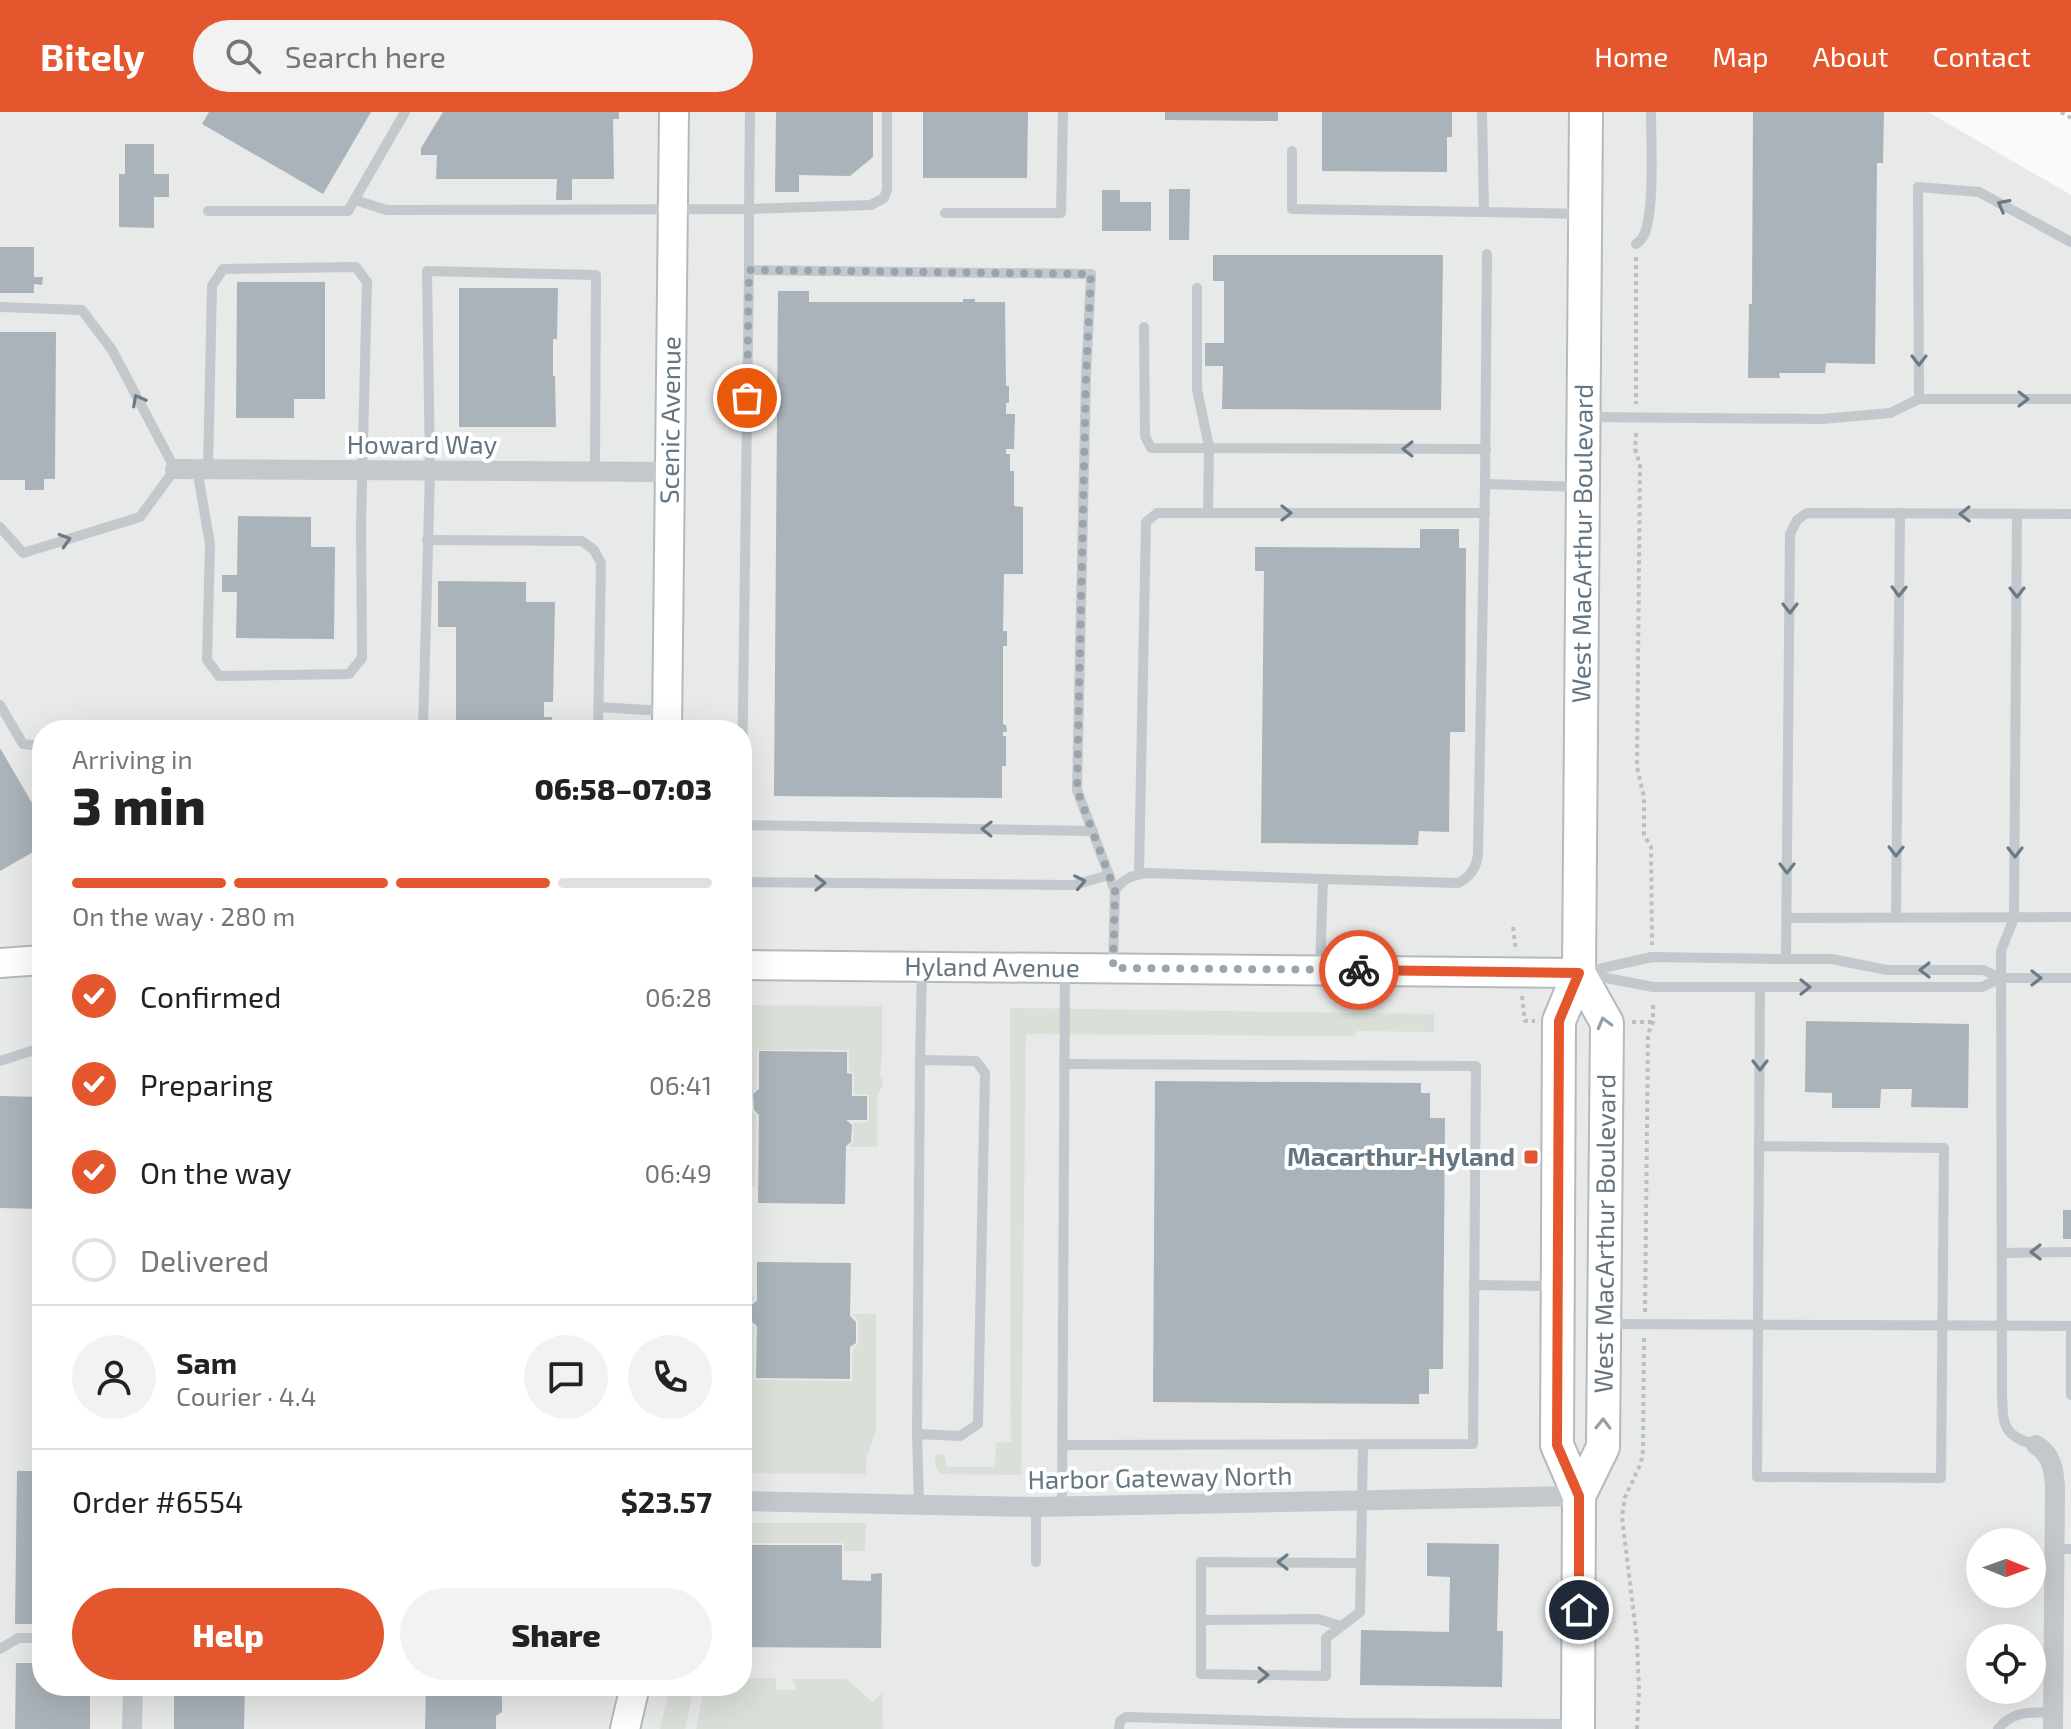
<!DOCTYPE html>
<html lang="en">
<head>
<meta charset="utf-8">
<style>
  body { margin:0; font-family:"Exo 2",sans-serif; background:#f2f2f2; color:#222; height:100vh; display:flex; flex-direction:column; font-size:30px; white-space:nowrap }
  * { box-sizing:border-box; margin:0 }
  p { font-size:26px; color:#767676 }
  .icon { flex:none; width:44px; height:44px; fill:none; stroke:currentColor; stroke-width:2; stroke-linecap:round; stroke-linejoin:round }
  .map { position:relative; flex:1; overflow:hidden }
  .sheet { position:absolute; left:32px; top:608px; width:720px; height:976px; display:flex; flex-direction:column; background:#fff; border-radius:32px; box-shadow:0 8px 32px #0002 }
  .sheet>* { flex:none }
  .needle { width:52px; rotate:91deg }
  .buttons { position:absolute; left:1966px; top:1416px; display:grid; gap:16px }
  .buttons a { display:grid; place-items:center; width:80px; height:80px; border-radius:50%; background:#fff; box-shadow:0 8px 32px #0002; font-size:40px }
  .pin { position:absolute; display:grid; place-items:center; width:68px; height:68px; color:#fff; margin:-34px; border:4px solid #fff; border-radius:50%; box-shadow:0 2px 8px #0007 }
  .courier { position:absolute; display:grid; place-items:center; width:80px; height:80px; margin:-40px; border:6px solid #e4572e; border-radius:50%; background:#fff; color:#222; box-shadow:0 2px 10px #0007 }
  .head em { font-style:normal; font-weight:800 }
  .head div { display:flex; flex-direction:column-reverse }
  .head { display:flex; align-items:center; justify-content:space-between; height:136px; padding:0 40px }
  h1 { font-size:52px; font-weight:800; line-height:60px }
  .bar { display:grid; grid-template-columns:repeat(4,1fr); gap:12px 8px; align-content:center; height:96px; padding:0 40px }
  .bar i { height:10px; border-radius:6px; background:#e0e0e0 }
  .bar .current { background:#e4572e }
  .bar p { grid-column:span 4 }
  .line { display:flex; align-items:center; gap:20px; padding:0 40px; border-top:2px solid #e0e0e0 }
  .line div { flex:1 }
  .round { display:grid; place-items:center; flex:none; width:84px; height:84px; border-radius:42px; background:#f2f2f2 }
  ol { padding:0 40px; list-style:none }
  li { display:flex; align-items:center; gap:24px; height:88px }
  li p { margin-inline-start:auto }
  li .icon { padding:8px; border-radius:50%; background:#e4572e; color:#fff; stroke-width:4 }
  li:last-child { color:#767676 }
  li i { width:44px; height:44px; border:4px solid #e0e0e0; border-radius:50% }
  .button { display:flex; gap:16px; margin-top:auto; padding:16px 40px }
  .button a { flex:1; height:92px; border-radius:48px; background:#e4572e; color:#fff; font-size:32px; font-weight:800; line-height:92px; text-align:center }
  .button a+a { background:#f2f2f2; color:#222 }
  header { display:flex; align-items:center; gap:48px; box-sizing:border-box; height:112px; padding:0 40px; background:#e4572e; color:#fff }
  header strong { font-size:38px }
  nav { display:flex; gap:44px; margin-inline-start:auto; font-size:28px }
  .search { width:560px; height:72px; background:#f2f2f2; display:flex; align-items:center; gap:20px; box-sizing:border-box; padding:0 28px; border-radius:44px; color:#767676; font-size:30px }
  .map>svg:first-child { display:block }
</style>
</head>
<body>
<header>
<strong>Bitely</strong>
<div class="search"><svg class="icon" aria-label="search" viewBox="0 0 24 24"><circle cx="10" cy="10" r="6"/><path d="M15 15l6 6"/></svg>Search here</div>
<nav><a>Home</a><a>Map</a><a>About</a><a>Contact</a></nav>
</header>
<div class="map">
<svg width="2071" height="1617" viewBox="0 0 2071 1617">
  <rect width="100%" height="100%" fill="#fafaf8"/>
  <!-- built -->
  <path fill="#e8e9e9" fill-rule="evenodd" d="M 0,0 L 1928,0 L 2071,83 L 2071,1617 L 0,1617 ZM 42,618 L 742,618 L 742,1574 L 42,1574 ZM 1980,1430 L 2032,1430 L 2032,1482 L 1980,1482 ZM 1980,1526 L 2032,1526 L 2032,1578 L 1980,1578 Z"/>
  <!-- green -->
  <g fill="#dadfd7">
    <path d="M 742,893 L 882,894 L 882,947 L 880,961 L 883,972 L 877,985 L 877,1035 L 849,1035 L 853,1030 L 853,1011 L 869,1010 L 869,983 L 854,982 L 854,961 L 849,959 L 849,938 L 757,938 L 756,976 L 752,982 L 752,999 L 756,1004 L 755,1073 L 748,1077 L 748,1180 L 755,1184 L 755,1187 L 748,1192 L 748,1208 L 754,1215 L 754,1268 L 852,1269 L 853,1237 L 858,1232 L 858,1209 L 853,1202 L 876,1202 L 876,1318 L 866,1347 L 866,1362 L 742,1361 Z"/>
    <path d="M 1010,896 L 1434,902 L 1434,920 L 1356,919 L 1355,924 L 1026,922 L 1021,1363 L 940,1362 C 935,1356 934,1351 936,1343 L 944,1342 L 947,1355 L 995,1355 L 996,1331 L 1011,1330 Z"/>
    <path d="M 742,1411 L 866,1411 L 865,1439 L 844,1439 L 844,1431 L 748,1431 L 747,1447 L 742,1447 Z"/>
    <path d="M 742,1566 L 776,1566 L 776,1578 L 798,1578 L 792,1567 L 846,1567 L 873,1590 L 882,1581 L 883,1617 L 696,1617 L 705,1574 L 742,1574 Z"/>
    <path d="M 670,1574 L 694,1574 L 685,1617 L 660,1617 Z"/>
  </g>
  <!-- building -->
  <g fill="#aab3b9">
    <path d="M 209,0 L 371,0 L 323,82 L 202,12 Z"/>
    <path d="M 443,0 L 619,0 L 619,7 L 613,7 L 614,67 L 572,67 L 572,88 L 556,88 L 557,67 L 436,67 L 437,43 L 421,43 L 421,36 Z"/>
    <path d="M 776,0 L 873,0 L 873,45 L 850,64 L 799,63 L 799,80 L 775,80 Z"/>
    <path d="M 923,0 L 1028,0 L 1027,66 L 923,66 Z"/>
    <path d="M 1165,0 L 1278,0 L 1278,9 L 1165,8 Z"/>
    <path d="M 1322,0 L 1452,0 L 1452,25 L 1447,25 L 1447,60 L 1322,59 Z"/>
    <path d="M 1753,0 L 1884,0 L 1883,51 L 1877,51 L 1875,252 L 1826,251 L 1825,261 L 1779,261 L 1780,266 L 1748,266 L 1749,192 L 1752,192 Z"/>
    <path d="M 125,32 L 154,32 L 154,62 L 169,62 L 169,85 L 154,85 L 154,116 L 119,115 L 119,62 L 125,62 Z"/>
    <path d="M 1169,77 L 1190,77 L 1189,128 L 1169,128 Z"/>
    <path d="M 1102,78 L 1120,78 L 1120,90 L 1151,90 L 1151,119 L 1102,119 Z"/>
    <path d="M 0,135 L 34,135 L 34,165 L 43,165 L 42,173 L 34,172 L 34,181 L 0,181 Z"/>
    <path d="M 1213,143 L 1443,143 L 1441,298 L 1222,297 L 1223,254 L 1205,254 L 1205,231 L 1224,231 L 1224,169 L 1213,169 Z"/>
    <path d="M 237,170 L 325,170 L 325,287 L 294,287 L 294,306 L 236,306 Z"/>
    <path d="M 459,176 L 558,176 L 557,227 L 553,227 L 553,264 L 555,264 L 556,315 L 459,315 Z"/>
    <path d="M 778,179 L 809,179 L 809,190 L 963,190 L 963,187 L 975,187 L 975,190 L 1005,190 L 1006,274 L 1009,274 L 1009,291 L 1006,291 L 1006,302 L 1015,302 L 1014,337 L 1006,337 L 1006,342 L 1010,342 L 1010,359 L 1014,359 L 1014,394 L 1023,395 L 1023,462 L 1004,462 L 1003,519 L 1007,519 L 1007,534 L 1003,534 L 1003,612 L 1006,613 L 1007,620 L 1003,620 L 1003,624 L 1006,624 L 1006,654 L 1002,654 L 1002,686 L 774,684 Z"/>
    <path d="M 0,220 L 56,220 L 55,367 L 44,367 L 44,378 L 25,378 L 25,368 L 0,368 Z"/>
    <path d="M 238,404 L 311,405 L 311,435 L 335,435 L 334,527 L 236,526 L 237,480 L 222,480 L 222,463 L 237,463 Z"/>
    <path d="M 1420,417 L 1459,417 L 1459,436 L 1466,436 L 1465,620 L 1450,620 L 1449,720 L 1419,719 L 1418,733 L 1261,731 L 1264,459 L 1255,459 L 1255,435 L 1420,436 Z"/>
    <path d="M 438,469 L 526,470 L 526,490 L 555,490 L 553,590 L 544,590 L 544,605 L 552,605 L 552,618 L 456,618 L 456,515 L 438,515 Z"/>
    <path d="M 0,636 L 42,708 L 42,735 L 0,759 Z"/>
    <path d="M 1806,909 L 1969,912 L 1968,996 L 1911,995 L 1912,977 L 1881,977 L 1880,996 L 1832,996 L 1832,981 L 1805,980 Z"/>
    <path d="M 759,939 L 847,940 L 847,961 L 852,962 L 852,984 L 867,984 L 867,1008 L 846,1008 L 852,1013 L 851,1030 L 846,1034 L 845,1092 L 758,1091 L 759,1003 L 754,998 L 753,982 L 759,977 Z"/>
    <path d="M 1155,969 L 1421,971 L 1421,981 L 1430,981 L 1430,1006 L 1445,1006 L 1443,1257 L 1429,1257 L 1429,1282 L 1419,1282 L 1419,1292 L 1153,1290 Z"/>
    <path d="M 0,984 L 42,985 L 42,1097 L 0,1096 Z"/>
    <rect x="2063" y="1098" width="8" height="29"/>
    <path d="M 757,1150 L 851,1151 L 850,1204 L 856,1210 L 856,1231 L 850,1235 L 850,1267 L 756,1266 L 757,1214 L 752,1210 L 751,1207 L 751,1193 L 757,1189 Z"/>
    <path d="M 17,1359 L 42,1359 L 42,1512 L 15,1512 Z"/>
    <path d="M 1427,1431 L 1499,1432 L 1497,1519 L 1503,1519 L 1502,1575 L 1360,1573 L 1361,1518 L 1449,1520 L 1450,1465 L 1427,1464 Z"/>
    <path d="M 751,1433 L 842,1433 L 842,1468 L 871,1469 L 871,1462 L 882,1461 L 881,1536 L 742,1535 L 742,1450 L 750,1450 Z"/>
    <path d="M 16,1551 L 42,1551 L 42,1574 L 90,1574 L 90,1617 L 15,1617 Z"/>
    <path d="M 174,1574 L 245,1574 L 244,1617 L 174,1617 Z"/>
    <path d="M 426,1574 L 496,1574 L 496,1581 L 502,1585 L 502,1600 L 496,1604 L 496,1617 L 425,1617 Z"/>
  </g>
  <g fill="none" stroke-linecap="round" stroke-linejoin="round">
    <!-- secondary casing -->
    <g stroke="#b3babf" stroke-width="32">
      <g id="secondary">
        <path id="s1" d="M 667,618 L 674,0"/>
        <path d="M 0,851 L 42,848"/>
        <path id="s2" d="M 742,853 L 1579,861"/>
        <path d="M 625,1617 L 635,1574"/>
      </g>
    </g>
    <!-- primary casing -->
    <g stroke="#b5babe" stroke-width="36">
      <g id="primary">
        <path id="s3" d="M 1579,1384 L 1603,1335 L 1607,911 L 1579,861"/>
        <path id="s4" d="M 1578,1617 L 1579,1384 L 1557,1333 L 1559,909 L 1579,861 L 1586,0"/>
      </g>
    </g>
    <!-- path -->
    <g stroke="#bbbfc2" stroke-width="4" stroke-dasharray="4 4" stroke-linecap="butt">
      <path d="M 2061,0 L 2071,6"/>
      <path d="M 1636,145 L 1636,292"/>
      <path d="M 1636,321 L 1635,337 L 1640,352 L 1637,655 L 1644,685 L 1644,723 L 1651,735 L 1652,833"/>
      <path d="M 1513,815 L 1516,839"/>
      <path d="M 1522,884 L 1525,909 L 1535,909"/>
      <path d="M 1632,910 L 1653,910"/>
      <path d="M 1645,1200 L 1648,922 L 1653,910 L 1653,890"/>
      <path d="M 1637,1617 L 1639,1579 L 1637,1529 L 1622,1405 L 1625,1385 L 1641,1351 L 1643,1338 L 1644,1224"/>
    </g>
    <!-- lane -->
    <g stroke="#c3c8cc" stroke-width="10">
      <path d="M 887,0 L 887,78 L 884,86 L 871,93 L 749,97 L 749,158 L 1091,162 L 1086,264 L 1077,678 L 1115,779"/>
      <path d="M 1482,0 L 1484,100 L 1583,102"/>
      <path d="M 1292,39 L 1292,97 L 1484,100"/>
      <path d="M 355,88 L 386,98 L 749,97 L 750,0"/>
      <path d="M 208,99 L 348,99 L 405,0"/>
      <path d="M 945,101 L 1061,101 L 1063,0"/>
      <path d="M 1636,132 C 1641,128 1641,129 1644,123 C 1655,99 1651,29 1651,0"/>
      <path d="M 1197,176 L 1197,277 L 1209,335 L 1208,401"/>
      <path d="M 0,195 L 82,198 L 112,238 L 175,357 L 140,405 L 23,441 L 0,415"/>
      <path d="M 1144,215 L 1145,324 L 1151,336 L 1486,337"/>
      <path d="M 1919,287 L 1918,75 L 1979,80 L 2071,130"/>
      <path d="M 1588,305 L 1822,307 L 1890,301 L 1919,287 L 2071,287"/>
      <path d="M 197,357 L 210,432 L 207,548 L 219,564 L 349,562 L 362,546 L 361,413 L 367,170 L 356,155 L 223,157 L 212,174 L 208,357"/>
      <path d="M 1485,372 L 1487,142"/>
      <path d="M 2017,402 L 2014,806 L 2001,839 L 2002,1282 C 2003,1314 2003,1324 2036,1333"/>
      <path d="M 427,428 L 582,429 L 594,438 L 601,451 L 598,618"/>
      <path d="M 0,593 L 23,632 L 42,634"/>
      <path d="M 598,595 L 664,599"/>
      <path d="M 423,618 L 430,359 L 427,159 L 596,163 L 595,359"/>
      <path d="M 742,669 L 749,158"/>
      <path d="M 742,713 L 1093,719"/>
      <path d="M 1139,762 L 1146,410 L 1157,401 L 1485,401"/>
      <path d="M 742,770 L 1074,773 L 1109,763"/>
      <path d="M 1896,805 L 1900,401"/>
      <path d="M 1787,806 L 2071,805"/>
      <path d="M 1786,847 L 1790,422 L 1797,408 L 1807,401 L 2071,402"/>
      <path d="M 1113,854 L 1115,779 C 1123,766 1133,763 1148,761 L 1323,767"/>
      <path d="M 1320,858 L 1323,767 L 1458,771 C 1471,765 1477,755 1478,741 L 1485,372 L 1580,375"/>
      <path d="M 1585,860 L 1652,845 L 1786,847 L 1832,847 L 1887,858 L 1983,858 L 2001,866 L 2071,866"/>
      <path d="M 1586,862 L 1653,875 L 1982,875 L 2001,866"/>
      <path d="M 1760,875 L 1757,1365 L 1941,1366 L 1944,1036 L 1760,1034"/>
      <path d="M 920,948 L 922,856"/>
      <path d="M 0,949 L 34,938 L 42,938"/>
      <path d="M 2002,1141 L 2071,1140"/>
      <path d="M 1474,1173 L 1552,1174"/>
      <path d="M 1609,1212 L 2071,1214"/>
      <path d="M 2071,1214 L 2071,1283"/>
      <path d="M 917,1322 L 960,1324 L 978,1312 L 985,961 L 976,949 L 920,948 L 917,1322 L 919,1393"/>
      <path d="M 1062,1333 L 1473,1332 L 1476,954 L 1064,952"/>
      <path d="M 1062,1395 L 1065,857"/>
      <path d="M 2053,1437 L 2071,1437"/>
      <path d="M 1036,1450 L 1036,1395"/>
      <path d="M 1361,1451 L 1201,1450 L 1201,1562 L 1326,1564 L 1326,1526 L 1360,1500 C 1361,1444 1362,1388 1363,1332"/>
      <path d="M 1201,1508 L 1318,1507 L 1341,1514"/>
      <path d="M 0,1537 L 18,1526 L 42,1526"/>
      <path d="M 1119,1617 L 1120,1609 L 1126,1605 L 1347,1611 L 1572,1612"/>
      <path d="M 1998,1617 C 2013,1598 2030,1601 2052,1600"/>
    </g>
    <!-- street -->
    <g stroke="#c3c8cc" stroke-width="20">
      <path d="M 175,357 L 670,360"/>
      <path d="M 2036,1333 C 2052,1343 2054,1358 2055,1375 L 2053,1617"/>
      <path d="M 742,1389 L 1036,1395 L 1579,1384"/>
      <path d="M 132,1617 L 133,1574"/>
    </g>
    <!-- secondary -->
    <use href="#secondary" stroke="#fff" stroke-width="28"/>
    <!-- primary -->
    <use href="#primary" stroke="#fff" stroke-width="32"/>
  </g>
  <!-- one-way arrows -->
  <defs><path id="oneway-chevron" d="M-2-3.5L2.5 0L-2 3.5" fill="none" stroke-width="1.6" stroke-linecap="round" stroke-linejoin="round" transform="scale(2)"/></defs>
  <g stroke="#6a7a87">
    <use href="#oneway-chevron" transform="translate(2003 93) rotate(-152)"/>
    <use href="#oneway-chevron" transform="translate(1919 248) rotate(90)"/>
    <use href="#oneway-chevron" transform="translate(2023 287)"/>
    <use href="#oneway-chevron" transform="translate(138 288) rotate(-118)"/>
    <use href="#oneway-chevron" transform="translate(1408 337) rotate(-180)"/>
    <use href="#oneway-chevron" transform="translate(1286 401)"/>
    <use href="#oneway-chevron" transform="translate(1965 402) rotate(-180)"/>
    <use href="#oneway-chevron" transform="translate(65 428) rotate(-17)"/>
    <use href="#oneway-chevron" transform="translate(1899 479) rotate(91)"/>
    <use href="#oneway-chevron" transform="translate(2017 480) rotate(90)"/>
    <use href="#oneway-chevron" transform="translate(1790 496) rotate(90)"/>
    <use href="#oneway-chevron" transform="translate(987 717) rotate(-179)"/>
    <use href="#oneway-chevron" transform="translate(1896 739) rotate(91)"/>
    <use href="#oneway-chevron" transform="translate(2015 740) rotate(90)"/>
    <use href="#oneway-chevron" transform="translate(1787 756) rotate(90)"/>
    <use href="#oneway-chevron" transform="translate(1080 770) rotate(-11)"/>
    <use href="#oneway-chevron" transform="translate(820 771)"/>
    <use href="#oneway-chevron" transform="translate(1925 858) rotate(-180)"/>
    <use href="#oneway-chevron" transform="translate(2036 866)"/>
    <use href="#oneway-chevron" transform="translate(1805 875)"/>
    <use href="#oneway-chevron" transform="translate(1760 953) rotate(90)"/>
    <use href="#oneway-chevron" transform="translate(2036 1140) rotate(179)"/>
    <use href="#oneway-chevron" transform="translate(1283 1450) rotate(-180)"/>
    <use href="#oneway-chevron" transform="translate(1263 1563) rotate(1)"/>
  </g>
  <g stroke="#939fa8">
    <use href="#oneway-chevron" transform="translate(1604 911) rotate(-105)"/>
    <use href="#oneway-chevron" transform="translate(1603 1312) rotate(-89)"/>
  </g>
  <g fill="none" stroke-linecap="round" stroke-linejoin="round">
    <!-- done -->
    <path stroke="#99a4ac" stroke-width="8" stroke-dasharray="0 14.4" d="M 747,286 L 749,158 L 1091,162 L 1086,264 L 1077,678 L 1115,779 L 1113,856 L 1359,858"/>
    <!-- route -->
    <path stroke="#e4572e" stroke-width="10" d="M 1359,858 L 1579,861 L 1559,909 L 1557,1333 L 1579,1384 L 1579,1498"/>
  </g>
  <!-- markers -->
  <rect fill="#e4572e" stroke="#fff" stroke-width="3" x="1523" y="1037" width="16" height="16" rx="4"/>
  <g text-anchor="middle" stroke-width="8" stroke-linejoin="round" paint-order="stroke">
    <!-- street labels -->
    <g font-size="26" fill="#657683" stroke="#fff">
      <text dy="9" stroke="none"><textPath href="#s1" startOffset="310">Scenic Avenue</textPath></text>
      <text x="422" y="342">Howard Way</text>
      <text dy="9" stroke="none"><textPath href="#s4" startOffset="1194">West MacArthur Boulevard</textPath></text>
      <text dy="9" stroke="none"><textPath href="#s2" startOffset="250">Hyland Avenue</textPath></text>
      <text dy="9" stroke="none"><textPath href="#s3" startOffset="268">West MacArthur Boulevard</textPath></text>
      <text transform="translate(1160 1366) rotate(-1)" y="9">Harbor Gateway North</text>
    </g>
    <!-- poi labels -->
    <g font-size="26" font-weight="bold" fill="#657683" stroke="#fff" text-anchor="end">
      <text x="1515" y="1054">Macarthur-Hyland</text>
    </g>
  </g>
</svg>
<div class="buttons">
<a><svg class="needle" viewBox="-14 -14 28 28"><path d="M0-13l5 13h-10z" fill="#e53935"/><path d="M0 13l5-13h-10z" fill="#767676"/></svg></a>
<a><svg class="icon" aria-label="locate" viewBox="0 0 24 24"><circle cx="12" cy="12" r="6"/><path d="M12 2v4M12 18v4M2 12h4M18 12h4"/></svg></a>
</div>
<div class="pin" style="left:747px;top:286px;background:#ea580c"><svg class="icon" aria-label="bag" viewBox="0 0 24 24"><path d="M5 8h14l-1 12H6zM9 8a3 3 0 0 1 6 0"/></svg></div>
<div class="pin" style="left:1579px;top:1498px;background:#1f2937"><svg class="icon" aria-label="home" viewBox="0 0 24 24"><path d="M3 11l9-7 9 7M6 9v11h12V9"/></svg></div>
<div class="courier" style="left:1359px;top:858px"><svg class="icon" aria-label="bike" viewBox="0 0 24 24"><circle cx="6" cy="16" r="4"/><circle cx="18" cy="16" r="4"/><path d="M6 16l4-8h5l3 8M10 8l3 8H6M13 5h3"/></svg></div>
<section class="sheet">
<div class="head"><div><h1>3 min</h1><p>Arriving in</p></div><em>06:58–07:03</em></div>
<div class="bar"><i class="current"></i><i class="current"></i><i class="current"></i><i></i><p>On the way · 280 m</p></div>
<ol>
<li><svg class="icon" aria-label="check" viewBox="0 0 24 24"><path d="M5 12l5 5 9-10"/></svg>Confirmed<p>06:28</p></li>
<li><svg class="icon" aria-label="check" viewBox="0 0 24 24"><path d="M5 12l5 5 9-10"/></svg>Preparing<p>06:41</p></li>
<li><svg class="icon" aria-label="check" viewBox="0 0 24 24"><path d="M5 12l5 5 9-10"/></svg>On the way<p>06:49</p></li>
<li><i></i>Delivered</li>
</ol>
<div class="line" style="height:144px"><a class="round"><svg class="icon" aria-label="person" viewBox="0 0 24 24"><circle cx="12" cy="8" r="4"/><path d="M4 21q1-7 8-7t8 7"/></svg></a><div><b>Sam</b><p>Courier · 4.4</p></div><a class="round"><svg class="icon" aria-label="chat" viewBox="0 0 24 24"><path d="M4 5h16v11H9l-5 4z"/></svg></a><a class="round"><svg class="icon" aria-label="phone" viewBox="0 0 24 24"><path d="M5 4h4l2 5-3 2q2 4 5 5l2-3 5 2v4C11 20 4 13 5 4z"/></svg></a></div>
<div class="line" style="height:104px"><div>Order #6554</div><b>$23.57</b></div>
<div class="button"><a>Help</a><a>Share</a></div>
</section>
</div>
</body>
</html>
